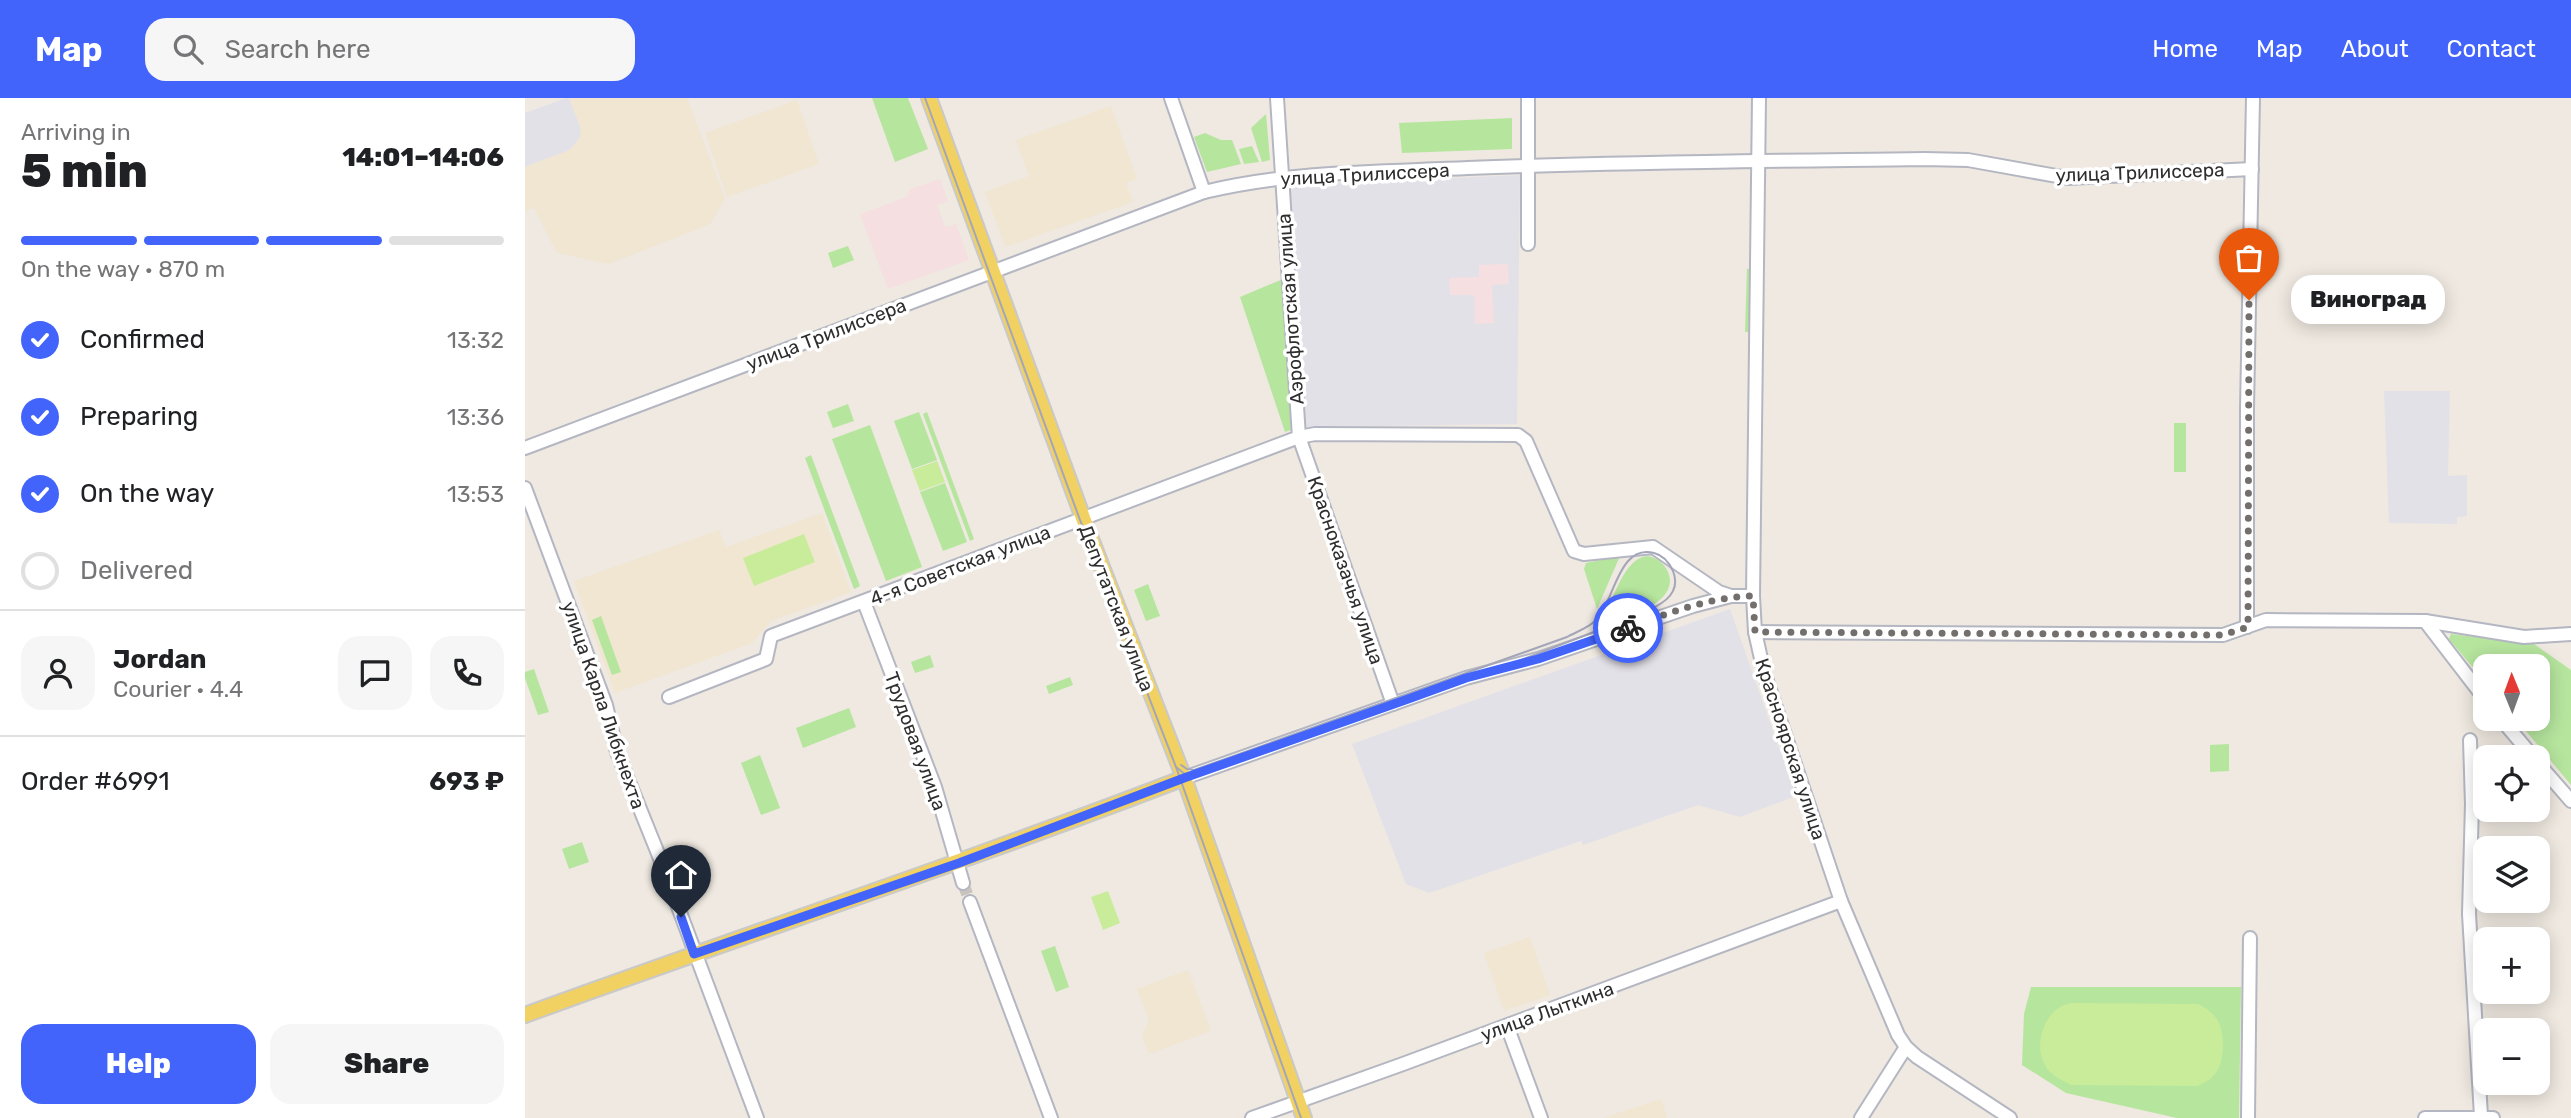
<!DOCTYPE html>
<html lang="en">
<head>
<meta charset="utf-8">
<style>
  body { margin:0; font-family:Rubik,sans-serif; background:#f6f6f6; color:#202124; height:100vh; display:flex; flex-direction:column; font-size:26px; white-space:nowrap }
  * { box-sizing:border-box; margin:0 }
  p { font-size:23px; color:#757577 }
  .icon { flex:none; width:38px; height:38px; fill:none; stroke:currentColor; stroke-width:2; stroke-linecap:round; stroke-linejoin:round }
  .map { position:relative; flex:1; overflow:hidden }
  .side { display:flex; flex-direction:column; background:#fff; width:525px }
  .side>* { flex:none }
  .needle { width:46px; rotate:359deg }
  .tools { position:absolute; left:1948px; top:556px; display:grid; gap:14px }
  .tools a { display:grid; place-items:center; width:77px; height:77px; border-radius:14px; background:#fff; box-shadow:0 4px 18px #0003; font-size:35px }
  .pin { position:absolute; display:grid; place-items:center; width:60px; height:60px; color:#fff; margin:-72px -30px; border-radius:50% 50% 50% 0; rotate:-45deg; box-shadow:0 0 7px #0007 }
  .pin .icon { rotate:45deg }
  .courier { position:absolute; display:grid; place-items:center; width:70px; height:70px; margin:-35px; border:5px solid #4264fb; border-radius:50%; background:#fff; color:#222; box-shadow:0 2px 9px #0007 }
  .bubble { position:absolute; height:49px; border-radius:21px; background:#fff; box-shadow:0 4px 18px #0003; font-size:23px; font-weight:800; line-height:49px; text-align:center }
  .headline em { font-style:normal; font-weight:800 }
  .headline div { display:flex; flex-direction:column-reverse }
  .headline { display:flex; align-items:center; justify-content:space-between; height:119px; padding:0 21px }
  h1 { font-size:46px; font-weight:800; line-height:52px }
  .bar { display:grid; grid-template-columns:repeat(4,1fr); gap:10px 7px; align-content:center; height:84px; padding:0 21px }
  .bar i { height:9px; border-radius:5px; background:#e0e0e0 }
  .bar .current { background:#4264fb }
  .bar p { grid-column:span 4 }
  .line { display:flex; align-items:center; gap:18px; padding:0 21px; border-top:2px solid #e0e0e0 }
  .line div { flex:1 }
  .round { display:grid; place-items:center; flex:none; width:74px; height:74px; border-radius:21px; background:#f6f6f6 }
  ol { padding:0 21px; list-style:none }
  li { display:flex; align-items:center; gap:21px; height:77px }
  li p { margin-inline-start:auto }
  li .icon { padding:7px; border-radius:50%; background:#4264fb; color:#fff; stroke-width:4 }
  li:last-child { color:#757577 }
  li i { width:38px; height:38px; border:4px solid #e0e0e0; border-radius:50% }
  .action { display:flex; gap:14px; margin-top:auto; padding:14px 21px }
  .action a { flex:1; height:80px; border-radius:21px; background:#4264fb; color:#fff; font-size:28px; font-weight:800; line-height:80px; text-align:center }
  .action a+a { background:#f6f6f6; color:#202124 }
  header { display:flex; align-items:center; gap:42px; box-sizing:border-box; height:98px; padding:0 35px; background:#4264fb; color:#fff }
  header strong { font-size:33px }
  nav { display:flex; gap:38px; margin-inline-start:auto; font-size:24px }
  .search { width:490px; height:63px; background:#f6f6f6; display:flex; align-items:center; gap:18px; box-sizing:border-box; padding:0 24px; border-radius:21px; color:#757577; font-size:26px }
  main { display:flex; flex:1; min-height:0 }
  .map>svg:first-child { display:block }
</style>
</head>
<body>
<header>
<strong>Map</strong>
<div class="search"><svg class="icon" aria-label="search" viewBox="0 0 24 24"><circle cx="10" cy="10" r="6"/><path d="M15 15l6 6"/></svg>Search here</div>
<nav><a>Home</a><a>Map</a><a>About</a><a>Contact</a></nav>
</header>
<main>
<section class="side">
<div class="headline"><div><h1>5 min</h1><p>Arriving in</p></div><em>14:01–14:06</em></div>
<div class="bar"><i class="current"></i><i class="current"></i><i class="current"></i><i></i><p>On the way · 870 m</p></div>
<ol>
<li><svg class="icon" aria-label="check" viewBox="0 0 24 24"><path d="M5 12l5 5 9-10"/></svg>Confirmed<p>13:32</p></li>
<li><svg class="icon" aria-label="check" viewBox="0 0 24 24"><path d="M5 12l5 5 9-10"/></svg>Preparing<p>13:36</p></li>
<li><svg class="icon" aria-label="check" viewBox="0 0 24 24"><path d="M5 12l5 5 9-10"/></svg>On the way<p>13:53</p></li>
<li><i></i>Delivered</li>
</ol>
<div class="line" style="height:126px"><a class="round"><svg class="icon" aria-label="person" viewBox="0 0 24 24"><circle cx="12" cy="8" r="4"/><path d="M4 21q1-7 8-7t8 7"/></svg></a><div><b>Jordan</b><p>Courier · 4.4</p></div><a class="round"><svg class="icon" aria-label="chat" viewBox="0 0 24 24"><path d="M4 5h16v11H9l-5 4z"/></svg></a><a class="round"><svg class="icon" aria-label="phone" viewBox="0 0 24 24"><path d="M5 4h4l2 5-3 2q2 4 5 5l2-3 5 2v4C11 20 4 13 5 4z"/></svg></a></div>
<div class="line" style="height:91px"><div>Order #6991</div><b>693 ₽</b></div>
<div class="action"><a>Help</a><a>Share</a></div>
</section>
<div class="map">
<svg width="2046" height="1020" viewBox="0 0 2046 1020">
  <rect width="100%" height="100%" fill="#efe9e1"/>
  <!-- industrial -->
  <g fill="#e3e1e8">
    <path d="M 41,0 L 44,0 L 55,28 L 56,38 L 45,52 L 0,69 L 0,15 Z"/>
    <path d="M 995,77 L 992,326 L 781,329 L 765,87 Z"/>
    <path d="M 1859,293 L 1925,293 L 1923,378 L 1942,377 L 1942,418 L 1932,419 L 1932,426 L 1864,425 Z"/>
    <path d="M 1205,511 L 1271,698 L 1215,719 L 1173,707 L 1058,747 L 1056,743 L 904,795 L 881,786 L 827,646 Z"/>
  </g>
  <!-- education -->
  <g fill="#f0e6d1">
    <path d="M 44,0 L 162,0 L 200,101 L 185,126 L 84,166 L 32,155 L 9,110 L 0,113 L 0,69 L 45,52 L 56,38 L 55,28 Z"/>
    <path d="M 272,2 L 294,66 L 202,99 L 180,35 Z"/>
    <path d="M 586,8 L 612,81 L 601,85 L 608,104 L 480,149 L 460,94 L 504,78 L 491,42 Z"/>
    <path d="M 297,415 L 326,494 L 246,523 L 227,545 L 90,595 L 49,483 L 194,432 L 201,449 Z"/>
    <path d="M 1005,839 L 1025,897 L 979,913 L 959,855 Z"/>
    <path d="M 663,872 L 686,933 L 624,956 L 617,938 L 624,922 L 612,891 Z"/>
    <path d="M 1136,1001 L 1142,1020 L 1078,1020 Z"/>
  </g>
  <!-- medical -->
  <g fill="#f5dfe0">
    <path d="M 415,81 L 423,103 L 412,107 L 420,129 L 431,126 L 444,162 L 363,191 L 335,116 L 382,99 L 385,91 Z"/>
    <path d="M 983,166 L 984,186 L 967,187 L 969,225 L 950,226 L 949,197 L 925,197 L 924,180 L 954,179 L 954,167 Z"/>
  </g>
  <!-- green -->
  <g fill="#b6e59e">
    <path d="M 347,0 L 383,0 L 403,51 L 370,64 Z"/>
    <path d="M 741,16 L 745,62 L 737,64 L 726,30 Z"/>
    <path d="M 987,20 L 987,51 L 877,55 L 874,25 Z"/>
    <path d="M 680,35 L 696,42 L 707,42 L 716,66 L 682,74 L 669,39 Z"/>
    <path d="M 727,48 L 734,64 L 719,66 L 714,51 Z"/>
    <path d="M 323,148 L 329,162 L 308,170 L 303,155 Z"/>
    <path d="M 1222,171 L 1225,171 L 1224,234 L 1220,234 Z"/>
    <path d="M 758,181 L 769,331 L 760,334 L 715,199 Z"/>
    <path d="M 323,306 L 329,323 L 308,330 L 302,314 Z"/>
    <path d="M 394,314 L 412,362 L 387,371 L 369,323 Z"/>
    <path d="M 402,314 L 449,441 L 445,443 L 398,316 Z"/>
    <rect x="1649" y="325" width="12" height="49"/>
    <path d="M 345,327 L 397,469 L 361,483 L 307,341 Z"/>
    <path d="M 286,357 L 335,488 L 329,491 L 280,360 Z"/>
    <path d="M 420,385 L 442,444 L 418,453 L 395,394 Z"/>
    <path d="M 1095,458 L 1072,511 L 1059,471 L 1061,465 Z"/>
    <path d="M 1122,458 C 1131,459 1139,465 1143,474 C 1157,508 1091,522 1068,530 C 1089,512 1094,462 1122,458 Z"/>
    <path d="M 623,486 L 635,518 L 621,523 L 609,492 Z"/>
    <path d="M 76,518 L 96,574 L 87,577 L 67,522 Z"/>
    <path d="M 1926,536 L 2009,546 L 2046,572 L 2046,687 L 1991,621 L 2012,621 L 2012,569 L 1960,569 L 1960,584 L 1924,541 Z"/>
    <path d="M 405,557 L 409,569 L 390,575 L 386,564 Z"/>
    <path d="M 9,571 L 24,614 L 13,617 L 0,580 L 0,574 Z"/>
    <path d="M 545,579 L 548,587 L 524,596 L 521,588 Z"/>
    <path d="M 324,610 L 331,629 L 278,650 L 271,630 Z"/>
    <path d="M 1704,646 L 1704,673 L 1685,674 L 1685,647 Z"/>
    <path d="M 235,657 L 255,710 L 236,717 L 216,665 Z"/>
    <path d="M 57,744 L 64,764 L 44,771 L 37,751 Z"/>
    <path d="M 530,848 L 544,889 L 531,894 L 516,853 Z"/>
    <path d="M 1506,889 L 1716,889 L 1714,1020 L 1652,1020 L 1541,995 L 1497,967 L 1499,916 Z"/>
  </g>
  <!-- pitch -->
  <g fill="#c9ec9a">
    <path d="M 412,363 L 420,384 L 395,393 L 387,372 Z"/>
    <path d="M 279,436 L 290,464 L 229,488 L 218,460 Z"/>
    <path d="M 583,793 L 595,825 L 578,832 L 566,799 Z"/>
    <path d="M 1547,905 L 1673,906 C 1681,910 1690,916 1694,925 C 1700,939 1700,968 1687,979 C 1684,983 1677,985 1673,988 L 1546,987 C 1537,982 1525,977 1520,967 C 1507,945 1521,908 1547,905 Z"/>
  </g>
  <g fill="none" stroke-linecap="round" stroke-linejoin="round">
    <!-- minor-tunnel -->
    <path stroke="#c8c4bd" stroke-width="12" stroke-dasharray="12 6" stroke-linecap="butt" d="M 438,785 L 445,804"/>
    <!-- minor casing -->
    <g stroke="#b4b7c1" stroke-width="16">
      <g id="minor">
        <path d="M 646,0 L 679,94"/>
        <path d="M 752,0 L 774,339 L 868,606"/>
        <path d="M 1234,0 L 1228,498 L 1230,534 L 1239,574 L 1316,803 L 1373,937 L 1381,949 L 1392,959 L 1485,1020"/>
        <path d="M 1003,146 L 1003,0"/>
        <path d="M 0,350 L 679,94 C 765,73 854,74 943,70 C 1095,64 1247,63 1399,61 L 1443,62 L 1543,80 L 1727,71"/>
        <path d="M 0,390 L 81,607 L 92,654 L 134,758 L 232,1020"/>
        <path d="M 339,504 L 410,689 L 438,785"/>
        <path d="M 1900,523 L 1960,601"/>
        <path d="M 1722,529 L 1722,311 L 1728,0"/>
        <path d="M 1230,534 L 1698,537 L 1741,522 L 1900,523 L 1999,539 L 2046,536"/>
        <path d="M 144,599 L 241,561 L 246,538 L 774,339 L 790,336 L 993,337 L 1001,343 L 1049,453 L 1059,456 L 1128,449 L 1194,494 L 1206,498"/>
        <path d="M 1976,621 L 2009,660"/>
        <path d="M 1945,642 L 1947,706 L 1944,816 L 1956,1018"/>
        <path d="M 2012,664 L 2046,703"/>
        <path d="M 659,680 L 941,580 L 1013,561 L 1168,508 L 1206,498 L 1228,498"/>
        <path d="M 445,804 L 526,1020"/>
        <path d="M 982,928 L 1016,1020"/>
        <path d="M 727,1020 L 878,966 L 1316,803"/>
        <path d="M 1336,1020 L 1381,949"/>
        <path d="M 1723,1020 L 1725,840"/>
        <path d="M 1900,1020 L 1968,1020"/>
      </g>
    </g>
    <!-- major casing -->
    <g stroke="#c9c9c9" stroke-width="18">
      <g id="major">
        <path d="M 404,0 L 558,420 L 659,680 L 779,1020"/>
        <path d="M 0,917 C 219,837 441,764 659,680"/>
      </g>
    </g>
    <!-- minor -->
    <use href="#minor" stroke="#fff" stroke-width="12"/>
    <!-- major -->
    <use href="#major" stroke="#f2d163" stroke-width="14"/>
    <!-- tram -->
    <g stroke="#a3a6b8" stroke-width="2">
      <path d="M 400,0 L 555,422 L 651,669 L 776,1020"/>
      <path d="M 651,669 L 661,677 L 671,678 L 965,574 L 1113,517 C 1132,509 1158,498 1148,473 C 1144,464 1137,457 1129,455 C 1093,445 1089,506 1070,523 C 1063,530 1051,534 1042,539 L 669,672 L 662,671 L 656,667"/>
    </g>
  </g>
  <g fill="none" stroke-linecap="round" stroke-linejoin="round">
    <!-- done -->
    <path stroke="#726f6d" stroke-width="7" stroke-dasharray="0 12.6" d="M 1103,530 C 1144,515 1184,499 1228,498 L 1230,534 L 1698,537 L 1723,529 L 1724,202"/>
    <!-- route -->
    <path stroke="#4264fb" stroke-width="9" d="M 156,819 L 169,856 L 434,765 L 659,680 L 886,600 L 941,580 L 1013,561 L 1103,530"/>
  </g>
  <g text-anchor="middle" stroke-width="7" stroke-linejoin="round" paint-order="stroke">
    <!-- street labels -->
    <g font-size="19" fill="#2e2e2e" stroke="#fff">
      <text transform="translate(1615 74) rotate(-2)" y="7">улица Трилиссера</text>
      <text transform="translate(840 76) rotate(-3)" y="7">улица Трилиссера</text>
      <text transform="translate(765 211) rotate(-94)" y="7">Аэрофлотская улица</text>
      <text transform="translate(301 236) rotate(-21)" y="7">улица Трилиссера</text>
      <text transform="translate(435 467) rotate(-21)" y="7">4-я Советская улица</text>
      <text transform="translate(821 472) rotate(71)" y="7">Красноказачья улица</text>
      <text transform="translate(592 510) rotate(69)" y="7">Депутатская улица</text>
      <text transform="translate(79 607) rotate(71)" y="7">улица Карла Либкнехта</text>
      <text transform="translate(391 643) rotate(70)" y="7">Трудовая улица</text>
      <text transform="translate(1266 651) rotate(72)" y="7">Красноярская улица</text>
      <text transform="translate(1022 913) rotate(-20)" y="7">улица Лыткина</text>
    </g>
  </g>
</svg>
<div class="tools">
<a><svg class="needle" viewBox="-14 -14 28 28"><path d="M0-13l5 13h-10z" fill="#e53935"/><path d="M0 13l5-13h-10z" fill="#757577"/></svg></a>
<a><svg class="icon" aria-label="locate" viewBox="0 0 24 24"><circle cx="12" cy="12" r="6"/><path d="M12 2v4M12 18v4M2 12h4M18 12h4"/></svg></a>
<a><svg class="icon" aria-label="layers" viewBox="0 0 24 24"><path d="M12 4l9 5-9 5-9-5zM3 14l9 5 9-5"/></svg></a>
<a>+</a>
<a>−</a>
</div>
<div class="pin" style="left:1724px;top:202px;background:#ea580c"><svg class="icon" aria-label="bag" viewBox="0 0 24 24"><path d="M5 8h14l-1 12H6zM9 8a3 3 0 0 1 6 0"/></svg></div>
<div class="pin" style="left:156px;top:819px;background:#1f2937"><svg class="icon" aria-label="home" viewBox="0 0 24 24"><path d="M3 11l9-7 9 7M6 9v11h12V9"/></svg></div>
<div class="courier" style="left:1103px;top:530px"><svg class="icon" aria-label="bike" viewBox="0 0 24 24"><circle cx="6" cy="16" r="4"/><circle cx="18" cy="16" r="4"/><path d="M6 16l4-8h5l3 8M10 8l3 8H6M13 5h3"/></svg></div>
<div class="bubble" style="left:1766px;top:177px;width:154px">Виноград</div>
</div>
</main>
</body>
</html>
